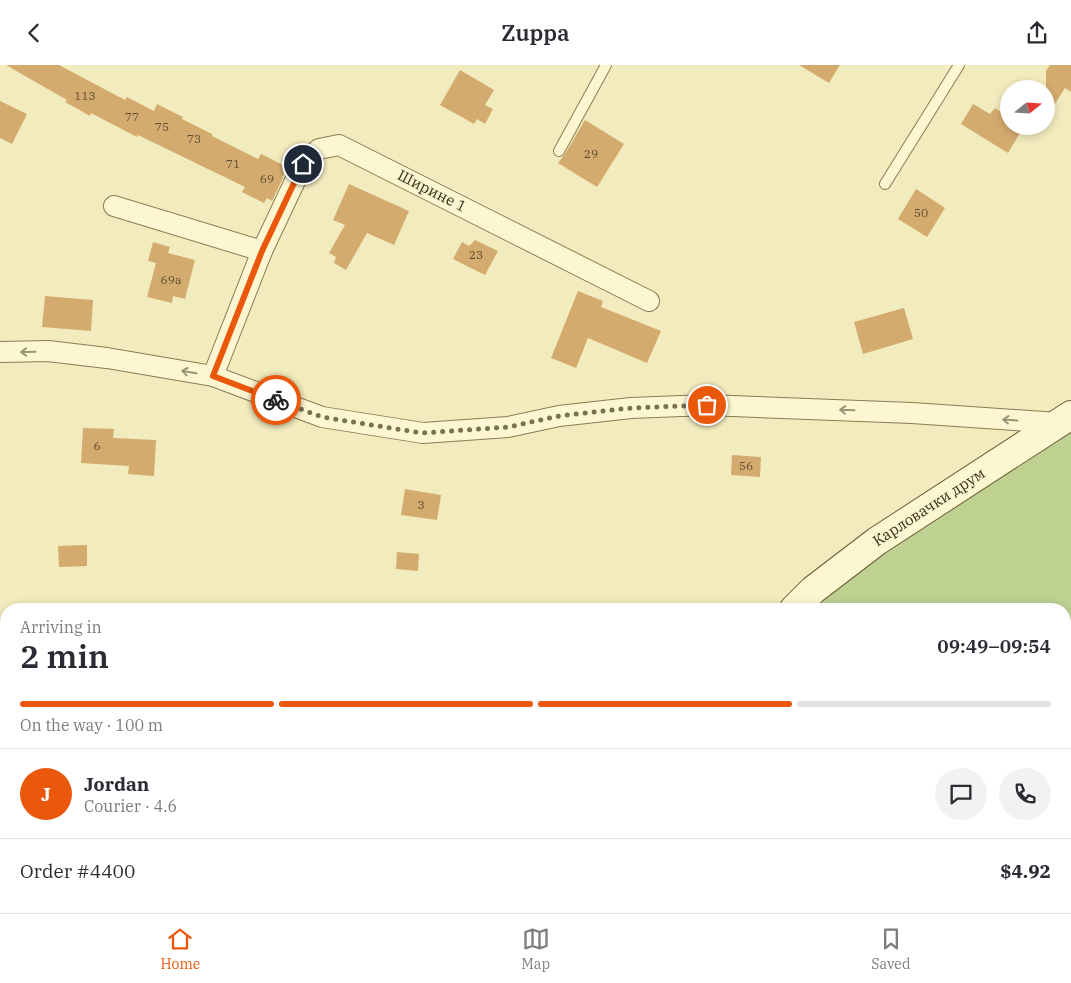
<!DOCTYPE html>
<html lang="en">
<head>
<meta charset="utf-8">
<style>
  body { margin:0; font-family:"IBM Plex Serif",serif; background:#f2f2f3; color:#2b2b33; height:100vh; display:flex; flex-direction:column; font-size:19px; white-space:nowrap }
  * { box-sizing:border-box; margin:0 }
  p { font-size:16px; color:#7c7c81 }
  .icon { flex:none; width:28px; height:28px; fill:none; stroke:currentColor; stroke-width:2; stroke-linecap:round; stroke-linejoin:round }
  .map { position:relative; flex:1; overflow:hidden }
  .side { position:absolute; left:0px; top:538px; width:1071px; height:311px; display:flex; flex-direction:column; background:#fff; border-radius:20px 20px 0 0; box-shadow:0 2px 8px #0003 }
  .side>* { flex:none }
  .needle { width:32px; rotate:72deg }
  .controls { position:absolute; left:1000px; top:15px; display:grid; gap:10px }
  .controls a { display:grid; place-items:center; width:55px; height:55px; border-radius:50%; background:#fff; box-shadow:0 2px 8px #0003; font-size:25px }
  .pin { position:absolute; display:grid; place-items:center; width:42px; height:42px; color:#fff; margin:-21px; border:2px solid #fff; border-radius:50%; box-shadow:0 1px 5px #0007 }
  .courier { position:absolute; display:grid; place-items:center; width:50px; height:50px; margin:-25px; border:4px solid #ea580c; border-radius:50%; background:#fff; color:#222; box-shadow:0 1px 6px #0007 }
  .headline em { font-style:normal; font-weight:600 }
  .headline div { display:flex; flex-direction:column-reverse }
  .headline { display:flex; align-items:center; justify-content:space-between; height:85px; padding:0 20px }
  h1 { font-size:32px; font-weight:600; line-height:38px }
  .bar { display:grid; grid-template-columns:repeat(4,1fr); gap:8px 5px; align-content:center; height:60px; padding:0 20px }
  .bar i { height:6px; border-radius:4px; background:#e1e1e2 }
  .bar .current { background:#ea580c }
  .bar p { grid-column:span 4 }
  .line { display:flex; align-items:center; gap:12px; padding:0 20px; border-top:1px solid #e1e1e2 }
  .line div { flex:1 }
  .round { display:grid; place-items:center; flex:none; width:52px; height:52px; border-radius:26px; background:#f2f2f3 }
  header { display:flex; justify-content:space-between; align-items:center; height:65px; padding:0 20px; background:#fff; font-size:22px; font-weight:600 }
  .dock { display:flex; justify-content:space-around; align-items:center; height:70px; border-top:1px solid #e1e1e2; background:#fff; font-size:14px; color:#7c7c81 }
  .dock a { display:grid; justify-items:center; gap:2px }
  .dock .current { color:#ea580c }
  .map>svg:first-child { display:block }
</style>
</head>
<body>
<header><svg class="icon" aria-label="back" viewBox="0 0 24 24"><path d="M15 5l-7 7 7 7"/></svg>Zuppa<svg class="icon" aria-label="share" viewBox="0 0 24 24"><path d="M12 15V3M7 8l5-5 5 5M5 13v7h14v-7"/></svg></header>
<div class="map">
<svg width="1071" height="848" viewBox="0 0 1071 848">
  <rect width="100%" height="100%" fill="#f2ebbd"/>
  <!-- green -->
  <g fill="#bed191">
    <path d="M 1071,363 L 1071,733 L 1065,739 L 1065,544 L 813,544 L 882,487 Z"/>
    <path d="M 554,843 L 757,842 L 759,844 L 760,842 L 991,843 L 987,848 L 550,848 Z"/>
  </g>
  <!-- building -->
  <g fill="#d4ab6f">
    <path d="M 6,0 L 59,0 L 125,35 L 127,32 L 154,46 L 157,39 L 183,52 L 182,54 L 212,69 L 212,71 L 258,94 L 261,89 L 287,102 L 282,112 L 283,113 L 272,136 L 267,133 L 264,138 L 242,127 L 245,122 L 138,70 L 137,72 L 91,48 L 90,51 L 65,37 L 67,35 Z"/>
    <path d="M 799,0 L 840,0 L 829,18 Z"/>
    <path d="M 1050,0 L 1071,0 L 1071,27 L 1065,23 L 1046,53 L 1046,6 Z"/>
    <path d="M 460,5 L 494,25 L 485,40 L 493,44 L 485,59 L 477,54 L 474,59 L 440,40 Z"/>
    <path d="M 0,36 L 27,49 L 12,79 L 0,73 Z"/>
    <path d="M 973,39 L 990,49 L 995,43 L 1009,52 L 1009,61 L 1024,61 L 1008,88 L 961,59 Z"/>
    <path d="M 585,55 L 624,79 L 597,122 L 558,98 L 565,89 Z"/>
    <path d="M 349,119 L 409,146 L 394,180 L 367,168 L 346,205 L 334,198 L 336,192 L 329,188 L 345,160 L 333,155 Z"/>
    <path d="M 916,124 L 945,143 L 927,172 L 898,154 Z"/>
    <path d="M 475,175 L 498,186 L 485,210 L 453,194 L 462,177 L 469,181 Z"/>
    <path d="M 153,177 L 170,182 L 168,188 L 195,195 L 185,234 L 173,231 L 172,238 L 147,232 L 156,198 L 148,196 Z"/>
    <path d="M 578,226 L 603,236 L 601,242 L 661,266 L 647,298 L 588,273 L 576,303 L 551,293 Z"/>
    <path d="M 45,231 L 93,235 L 91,266 L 42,262 Z"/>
    <path d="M 904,243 L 913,274 L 863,289 L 854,257 Z"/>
    <path d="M 83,363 L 114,364 L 113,373 L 156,375 L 154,411 L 128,409 L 129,401 L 81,398 Z"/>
    <path d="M 732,390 L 761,392 L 760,412 L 731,410 Z"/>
    <path d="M 405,424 L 441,430 L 437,455 L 401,450 Z"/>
    <path d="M 87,480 L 87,501 L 59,502 L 58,481 Z"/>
    <path d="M 397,487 L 419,489 L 418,506 L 396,504 Z"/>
  </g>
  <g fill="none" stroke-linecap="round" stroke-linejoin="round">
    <!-- lane casing -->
    <g stroke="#8c7b55" stroke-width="12">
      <g id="lane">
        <path d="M 559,86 L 606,0"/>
        <path d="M 885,119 L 959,0"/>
      </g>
    </g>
    <!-- street casing -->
    <g stroke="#8c7b55" stroke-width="22">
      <g id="street">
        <path d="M 114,141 L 262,186 L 213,311"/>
        <path d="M 262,186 L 303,99 L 319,84 L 339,80 L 649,236"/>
        <path d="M 0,287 L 48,286 L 107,293 L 213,311 L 322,352 L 423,368 L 508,362 L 559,351 L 631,343 L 707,340 L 912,348 L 1058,358"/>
      </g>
    </g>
    <!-- secondary casing -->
    <g stroke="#6d5c38" stroke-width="30">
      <g id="secondary">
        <path d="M 794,544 L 813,525 L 877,476 L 1071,350"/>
        <path d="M 531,848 L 536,842"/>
      </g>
    </g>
    <!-- lane -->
    <use href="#lane" stroke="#fcf7d1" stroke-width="10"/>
    <!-- street -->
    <use href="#street" stroke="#fcf7d1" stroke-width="20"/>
    <!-- secondary -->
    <use href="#secondary" stroke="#fcf7d1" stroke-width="28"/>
  </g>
  <!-- one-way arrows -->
  <defs><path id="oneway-shaft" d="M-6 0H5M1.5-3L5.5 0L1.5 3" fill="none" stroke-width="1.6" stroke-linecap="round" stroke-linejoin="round" transform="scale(1.25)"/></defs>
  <g stroke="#9b9376">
    <use href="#oneway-shaft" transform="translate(28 287) rotate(179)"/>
    <use href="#oneway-shaft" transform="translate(189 307) rotate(-171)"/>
    <use href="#oneway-shaft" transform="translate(847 345) rotate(-178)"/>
    <use href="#oneway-shaft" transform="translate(1010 355) rotate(-176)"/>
  </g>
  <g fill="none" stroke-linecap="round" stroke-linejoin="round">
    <!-- done -->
    <path stroke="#7a7154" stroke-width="5" stroke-dasharray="0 9" d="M 276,335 L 322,352 L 422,368 L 508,362 L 559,351 L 631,343 L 707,340"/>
    <!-- route -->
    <path stroke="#ea580c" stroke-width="6" d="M 276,335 L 213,311 L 262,186 L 303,99"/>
  </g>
  <g text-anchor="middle" stroke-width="4" stroke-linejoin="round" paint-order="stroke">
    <!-- number labels -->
    <g font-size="12" fill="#604e30">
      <text x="85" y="35">113</text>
      <text x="132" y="56">77</text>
      <text x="162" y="66">75</text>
      <text x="194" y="78">73</text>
      <text x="591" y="93">29</text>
      <text x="233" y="103">71</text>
      <text x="267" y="118">69</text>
      <text x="921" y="152">50</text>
      <text x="476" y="194">23</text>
      <text x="171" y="219">69a</text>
      <text x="97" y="385">6</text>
      <text x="746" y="405">56</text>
      <text x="421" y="444">3</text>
    </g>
    <!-- street labels -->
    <g font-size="15" fill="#3a2f1b" stroke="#f9f4ce">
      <text transform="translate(432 126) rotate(27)" y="5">Ширине 1</text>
      <text transform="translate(929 442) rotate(-33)" y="5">Карловачки друм</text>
    </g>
  </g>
</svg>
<div class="controls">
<a><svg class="needle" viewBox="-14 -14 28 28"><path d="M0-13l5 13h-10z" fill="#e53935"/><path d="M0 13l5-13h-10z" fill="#7c7c81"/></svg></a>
</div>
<div class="pin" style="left:707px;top:340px;background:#ea580c"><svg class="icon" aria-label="bag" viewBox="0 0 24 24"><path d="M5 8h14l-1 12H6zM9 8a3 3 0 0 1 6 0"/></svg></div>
<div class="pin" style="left:303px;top:99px;background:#1f2937"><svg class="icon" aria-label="home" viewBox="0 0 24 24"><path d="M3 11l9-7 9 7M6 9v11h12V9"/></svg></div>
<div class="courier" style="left:276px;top:335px"><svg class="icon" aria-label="bike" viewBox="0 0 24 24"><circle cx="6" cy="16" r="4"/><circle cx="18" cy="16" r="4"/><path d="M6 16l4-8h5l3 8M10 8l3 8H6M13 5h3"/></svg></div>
<section class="side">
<div class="headline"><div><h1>2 min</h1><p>Arriving in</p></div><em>09:49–09:54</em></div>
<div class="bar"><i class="current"></i><i class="current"></i><i class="current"></i><i></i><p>On the way · 100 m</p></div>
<div class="line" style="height:90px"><b class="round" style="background:#ea580c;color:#fff">J</b><div><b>Jordan</b><p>Courier · 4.6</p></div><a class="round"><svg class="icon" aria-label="chat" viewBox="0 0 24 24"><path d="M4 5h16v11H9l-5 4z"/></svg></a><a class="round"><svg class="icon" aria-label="phone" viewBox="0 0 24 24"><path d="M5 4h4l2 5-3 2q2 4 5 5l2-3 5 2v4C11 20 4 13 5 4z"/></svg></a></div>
<div class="line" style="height:65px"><div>Order #4400</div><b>$4.92</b></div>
</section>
</div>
<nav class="dock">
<a class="current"><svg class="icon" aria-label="home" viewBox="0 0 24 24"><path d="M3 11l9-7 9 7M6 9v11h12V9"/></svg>Home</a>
<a><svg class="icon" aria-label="map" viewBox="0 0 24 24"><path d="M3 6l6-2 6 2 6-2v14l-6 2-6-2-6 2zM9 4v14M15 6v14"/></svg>Map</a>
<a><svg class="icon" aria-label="saved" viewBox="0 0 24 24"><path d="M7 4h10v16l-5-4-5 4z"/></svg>Saved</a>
</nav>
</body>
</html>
